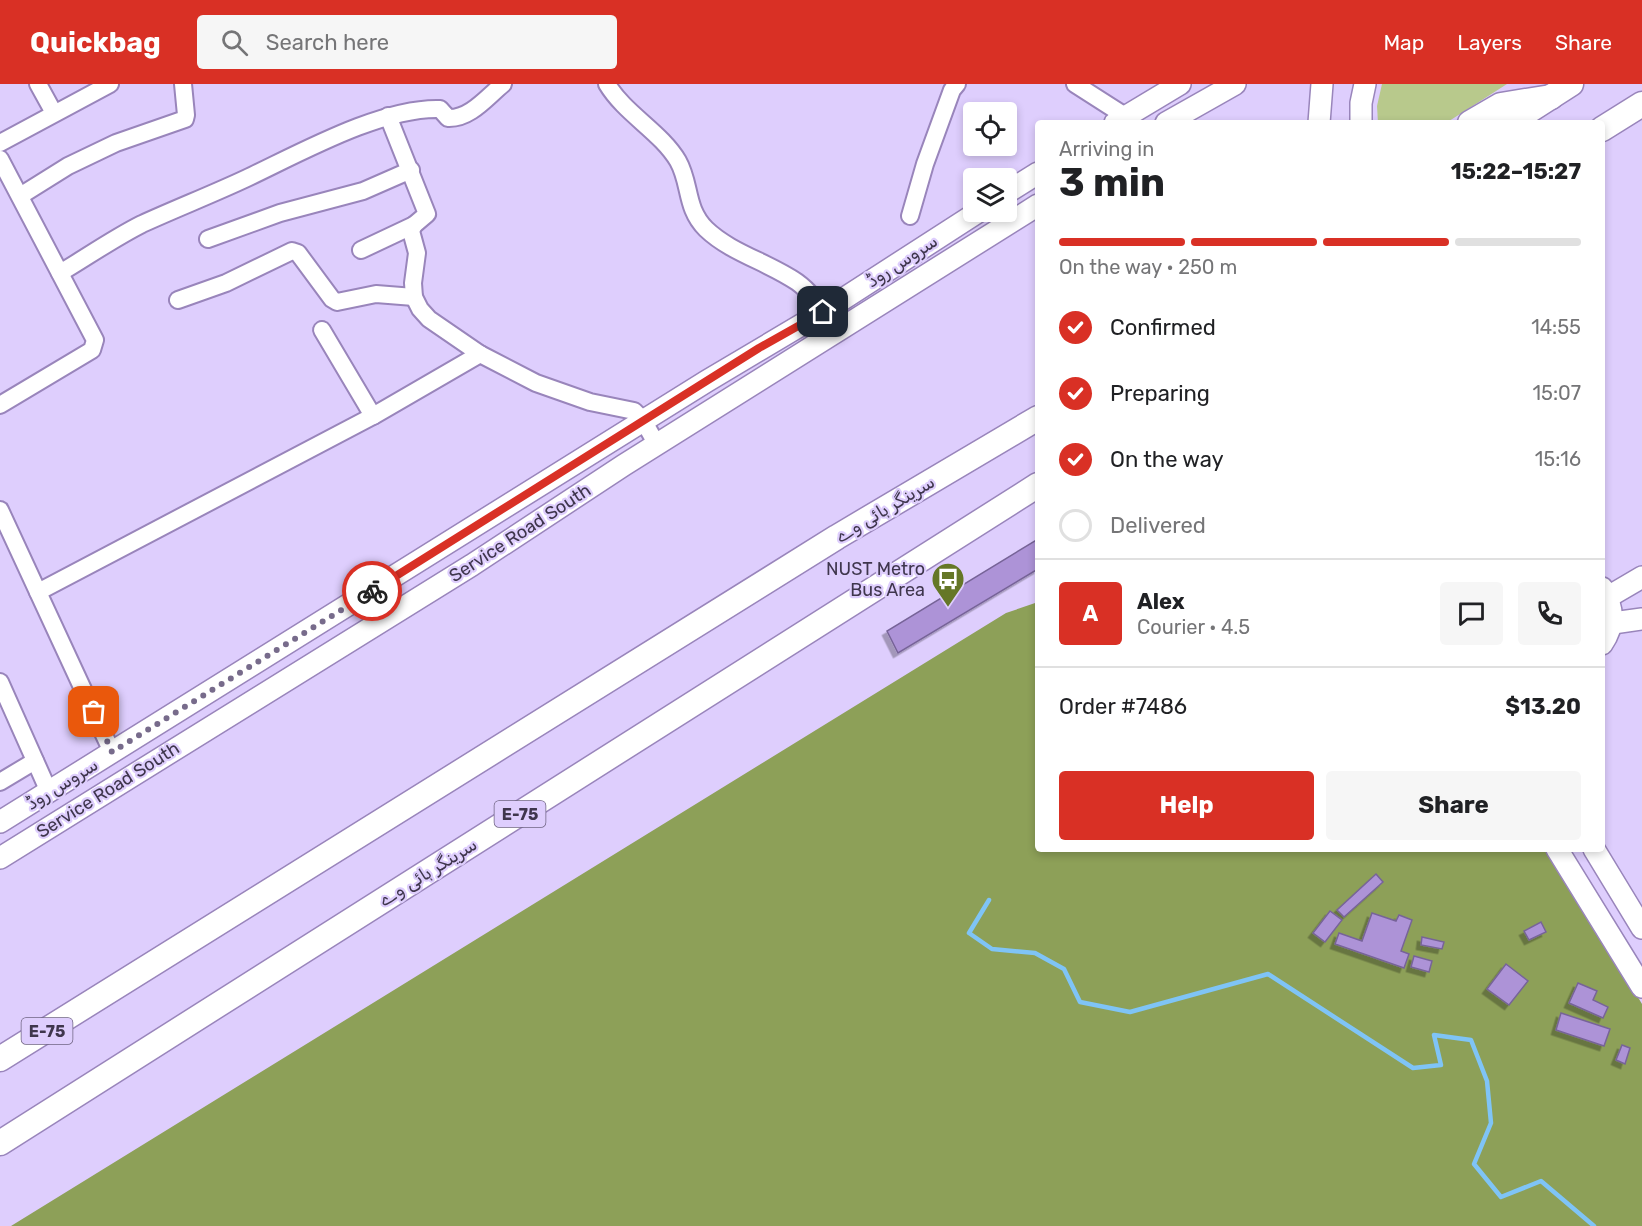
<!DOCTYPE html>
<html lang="en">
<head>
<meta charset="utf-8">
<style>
  body { margin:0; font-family:Rubik,"Noto Sans Arabic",sans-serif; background:#f6f6f6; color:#202124; height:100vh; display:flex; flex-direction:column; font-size:22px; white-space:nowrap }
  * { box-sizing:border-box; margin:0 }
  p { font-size:20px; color:#757577 }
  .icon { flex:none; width:33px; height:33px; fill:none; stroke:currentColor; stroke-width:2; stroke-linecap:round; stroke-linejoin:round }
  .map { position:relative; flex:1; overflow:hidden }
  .side { position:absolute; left:1035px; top:36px; width:570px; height:732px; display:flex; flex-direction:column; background:#fff; border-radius:6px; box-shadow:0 3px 9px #0003 }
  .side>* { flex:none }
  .buttons { position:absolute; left:963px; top:18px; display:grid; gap:12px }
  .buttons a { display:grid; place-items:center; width:54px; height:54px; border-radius:6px; background:#fff; box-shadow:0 3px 9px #0003; font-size:30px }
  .pin { position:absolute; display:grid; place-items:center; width:51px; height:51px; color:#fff; margin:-26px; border-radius:12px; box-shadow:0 3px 9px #0006 }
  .courier { position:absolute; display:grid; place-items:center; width:60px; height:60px; margin:-30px; border:4px solid #d93025; border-radius:50%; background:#fff; color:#222; box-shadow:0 2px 8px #0007 }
  .head em { font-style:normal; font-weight:700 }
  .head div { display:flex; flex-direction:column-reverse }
  .head { display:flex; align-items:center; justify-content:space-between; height:102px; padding:0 24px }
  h1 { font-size:39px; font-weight:700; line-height:45px }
  .bar { display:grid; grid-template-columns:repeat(4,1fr); gap:9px 6px; align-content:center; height:72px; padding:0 24px }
  .bar i { height:8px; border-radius:4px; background:#e0e0e0 }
  .bar .selected { background:#d93025 }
  .bar p { grid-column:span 4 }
  .line { display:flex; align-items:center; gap:15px; padding:0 24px; border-top:2px solid #e0e0e0 }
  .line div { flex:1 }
  .round { display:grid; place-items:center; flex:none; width:63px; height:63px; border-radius:6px; background:#f6f6f6 }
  ol { padding:0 24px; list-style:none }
  li { display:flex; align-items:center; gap:18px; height:66px }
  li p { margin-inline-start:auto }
  li .icon { padding:6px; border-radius:50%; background:#d93025; color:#fff; stroke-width:4 }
  li:last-child { color:#757577 }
  li i { width:33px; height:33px; border:3px solid #e0e0e0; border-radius:50% }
  .primary-button { display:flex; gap:12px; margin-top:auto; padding:12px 24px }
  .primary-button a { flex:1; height:69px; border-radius:6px; background:#d93025; color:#fff; font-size:24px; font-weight:700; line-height:69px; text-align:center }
  .primary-button a+a { background:#f6f6f6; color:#202124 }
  header { display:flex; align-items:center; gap:36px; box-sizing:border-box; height:84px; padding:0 30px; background:#d93025; color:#fff }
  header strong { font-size:28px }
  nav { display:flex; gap:33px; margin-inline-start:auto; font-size:21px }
  .search { width:420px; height:54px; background:#f6f6f6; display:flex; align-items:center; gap:15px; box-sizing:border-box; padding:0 21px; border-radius:6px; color:#757577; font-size:22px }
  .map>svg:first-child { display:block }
</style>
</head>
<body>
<header>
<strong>Quickbag</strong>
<div class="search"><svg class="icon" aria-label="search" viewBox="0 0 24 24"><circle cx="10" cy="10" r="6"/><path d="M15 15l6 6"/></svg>Search here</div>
<nav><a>Map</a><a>Layers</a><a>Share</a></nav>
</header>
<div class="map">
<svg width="1642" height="1142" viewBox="0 0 1642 1142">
  <defs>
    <filter id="shadow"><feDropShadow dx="-4.5" dy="4.5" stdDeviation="0" flood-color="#0004"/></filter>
  </defs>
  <rect width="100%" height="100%" fill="#decefd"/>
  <!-- green -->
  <path fill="#b8c98c" d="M 1382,0 L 1507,0 L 1446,39 L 1378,39 L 1377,22 Z"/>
  <!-- forest -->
  <path fill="#8da058" d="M 1038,518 L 1038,765 L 1549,765 L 1642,920 L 1642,1142 L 11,1142 L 1006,529 Z"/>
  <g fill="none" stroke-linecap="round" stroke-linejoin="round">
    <!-- stream -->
    <path stroke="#7fc4f6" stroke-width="4.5" d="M 989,816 L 969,849 L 992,865 L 1035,869 L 1064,885 L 1080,918 L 1130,928 L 1268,890 L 1413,984 L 1441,981 L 1434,951 L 1471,956 L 1487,997 L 1491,1039 L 1474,1080 L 1501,1113 L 1541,1097 L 1594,1142"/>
  </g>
  <!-- building -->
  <g fill="#ad93d7" stroke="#776498" stroke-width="1.5" filter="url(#shadow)">
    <path d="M 1038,455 L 1038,485 L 898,569 L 887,547 Z"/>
    <path d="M 1376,790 L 1383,798 L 1344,833 L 1337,826 Z"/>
    <path d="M 1330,827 L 1342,836 L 1325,858 L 1313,849 Z"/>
    <path d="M 1372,829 L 1396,837 L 1399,831 L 1412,836 L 1401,867 L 1409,870 L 1404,884 L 1335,860 L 1339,849 L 1362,857 Z"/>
    <path d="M 1541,838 L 1546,848 L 1529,856 L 1524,847 Z"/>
    <path d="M 1422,853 L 1444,858 L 1442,865 L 1421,861 Z"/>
    <path d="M 1414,872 L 1432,877 L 1429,888 L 1411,883 Z"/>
    <path d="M 1506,880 L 1528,897 L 1509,921 L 1487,905 Z"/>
    <path d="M 1578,899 L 1597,907 L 1593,916 L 1608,923 L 1603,934 L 1569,919 Z"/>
    <path d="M 1561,929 L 1610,945 L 1604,962 L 1556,946 Z"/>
    <path d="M 1622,961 L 1630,964 L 1625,980 L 1616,976 Z"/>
  </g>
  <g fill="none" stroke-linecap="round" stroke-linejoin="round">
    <!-- minor casing -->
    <g stroke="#9985bb" stroke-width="20">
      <g id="minor">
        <path d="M 38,0 L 54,29"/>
        <path d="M 607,0 C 625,30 661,48 678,77 C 691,100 685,124 706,145 C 731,169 768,178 797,198 C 814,210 825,230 838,247"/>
        <path d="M 1075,0 L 1125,32"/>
        <path d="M 388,32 L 427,130 L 414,141 L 411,147 L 417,169 L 413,199 L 414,213 L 420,225 L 429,235 L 480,270 L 536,299 L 590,318 L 634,327 L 643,336 L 657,361"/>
        <path d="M 0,59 L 110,0"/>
        <path d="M 0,75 L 95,256 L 92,266 L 0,321"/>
        <path d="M 20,112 L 68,82 L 116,59 L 185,35 L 186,31 L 183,0"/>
        <path d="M 910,132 L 925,80 L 952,6 L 957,0"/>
        <path d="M 208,155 L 280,129 L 363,107 L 411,86"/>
        <path d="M 361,166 L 414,141"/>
        <path d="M 60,189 C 87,173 114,154 142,140 C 177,124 213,110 247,94 C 300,69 382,23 440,25 L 448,34 C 470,35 487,13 503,0"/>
        <path d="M 178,216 L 226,199 L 292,167 L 298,169 L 332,215 L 337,218 L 376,210 L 414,213"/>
        <path d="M 322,246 L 373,332"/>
        <path d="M 0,426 L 112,668"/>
        <path d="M 38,508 L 373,332 L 480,270"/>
        <path d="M 0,598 L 49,708"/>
        <path d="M 0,698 L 35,677"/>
      </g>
    </g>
    <!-- major casing -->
    <g stroke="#9985bb" stroke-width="24">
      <g id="major">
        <path d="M 1115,39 L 1180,0"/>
        <path d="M 1166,39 L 1235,0"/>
        <path d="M 1319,39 L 1322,0"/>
        <path d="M 1361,39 L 1361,19 L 1365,0"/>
        <path d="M 1006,109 L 1038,89"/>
        <path d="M 1602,504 C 1614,524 1615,541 1602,560"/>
        <path d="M 1608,513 L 1642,493"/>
        <path d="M 1602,537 L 1613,539 L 1642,535"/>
        <path d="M 0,738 L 707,297 L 823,228 L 978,128"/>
        <path d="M 1557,765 L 1642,903"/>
        <path d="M 1594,765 L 1642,844"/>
        <path d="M 0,774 L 472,481 L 624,381 L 1038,121"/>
      </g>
    </g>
    <!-- highway casing -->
    <g stroke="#9985bb" stroke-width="27">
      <g id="highway">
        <path d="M 1470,39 L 1501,21 L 1551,13"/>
        <path d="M 1510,39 L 1571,0"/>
        <path d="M 1602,45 L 1642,20"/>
        <path d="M 0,975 L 837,453 L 1038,334"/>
        <path d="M 0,1059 L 1038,401"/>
      </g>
    </g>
    <!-- minor -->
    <use href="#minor" stroke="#fff" stroke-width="16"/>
    <!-- major -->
    <use href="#major" stroke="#fff" stroke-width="21"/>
    <!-- highway -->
    <use href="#highway" stroke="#fff" stroke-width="24"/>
  </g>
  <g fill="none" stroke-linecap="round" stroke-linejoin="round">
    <!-- done -->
    <path stroke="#776b8b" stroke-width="6" stroke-dasharray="0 10.8" d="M 94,628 L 112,668 L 372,507"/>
    <!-- route -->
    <path stroke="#d93025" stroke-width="8" d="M 372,507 L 759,264 L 823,228"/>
  </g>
  <!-- icons -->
  <defs>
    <g id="bus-pin" transform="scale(1.725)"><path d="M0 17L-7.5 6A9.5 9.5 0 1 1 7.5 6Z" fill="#657727" stroke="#decefd"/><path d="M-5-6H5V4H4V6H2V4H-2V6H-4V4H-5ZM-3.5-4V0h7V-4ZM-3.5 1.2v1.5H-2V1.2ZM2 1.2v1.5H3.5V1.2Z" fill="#fff"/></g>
  </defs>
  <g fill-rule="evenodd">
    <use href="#bus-pin" x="948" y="495"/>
  </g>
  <g text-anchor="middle" stroke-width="4.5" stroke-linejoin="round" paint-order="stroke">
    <!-- shield labels -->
    <g fill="#decefd" stroke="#6f6482" stroke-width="1.5">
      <rect x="494.5" y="717" width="51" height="26" rx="4.5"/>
      <rect x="21.5" y="934" width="51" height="26" rx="4.5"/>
    </g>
    <g font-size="16" font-weight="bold" fill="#3f364d">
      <text x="520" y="736">E-75</text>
      <text x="47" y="953">E-75</text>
    </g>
    <!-- street labels -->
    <g font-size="18" fill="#3f364d" stroke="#decefd">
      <text transform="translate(902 177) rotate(-33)" y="6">سروس روڈ</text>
      <text transform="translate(885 425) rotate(-31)" y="6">سرینگر ہائی وے</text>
      <text transform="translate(520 449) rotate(-33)" y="6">Service Road South</text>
      <text transform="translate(62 700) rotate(-32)" y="6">سروس روڈ</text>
      <text transform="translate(108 706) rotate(-32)" y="6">Service Road South</text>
      <text transform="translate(428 788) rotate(-32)" y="6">سرینگر ہائی وے</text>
    </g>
    <!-- poi labels -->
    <g font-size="18" fill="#3f364d" stroke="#decefd" text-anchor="end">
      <text x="925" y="491">NUST Metro<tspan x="925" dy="21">Bus Area</tspan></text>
    </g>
  </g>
</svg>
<div class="buttons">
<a><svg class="icon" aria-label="locate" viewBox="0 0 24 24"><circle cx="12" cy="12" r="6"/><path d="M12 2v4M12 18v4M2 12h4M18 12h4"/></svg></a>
<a><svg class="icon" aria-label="layers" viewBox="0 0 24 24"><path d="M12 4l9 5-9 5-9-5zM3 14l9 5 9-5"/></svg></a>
</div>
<div class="pin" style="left:94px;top:628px;background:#ea580c"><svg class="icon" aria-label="bag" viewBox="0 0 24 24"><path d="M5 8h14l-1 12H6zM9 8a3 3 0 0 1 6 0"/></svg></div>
<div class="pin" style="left:823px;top:228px;background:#1f2937"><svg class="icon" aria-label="home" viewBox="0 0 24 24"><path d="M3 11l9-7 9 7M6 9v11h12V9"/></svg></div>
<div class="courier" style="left:372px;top:507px"><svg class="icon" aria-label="bike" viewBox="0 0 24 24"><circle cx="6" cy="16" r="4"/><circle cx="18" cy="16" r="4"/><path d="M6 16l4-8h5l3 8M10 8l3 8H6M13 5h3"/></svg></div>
<section class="side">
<div class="head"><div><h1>3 min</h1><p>Arriving in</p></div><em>15:22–15:27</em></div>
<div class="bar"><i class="selected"></i><i class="selected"></i><i class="selected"></i><i></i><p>On the way · 250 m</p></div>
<ol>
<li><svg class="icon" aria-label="check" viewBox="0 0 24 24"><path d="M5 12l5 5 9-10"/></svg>Confirmed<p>14:55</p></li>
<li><svg class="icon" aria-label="check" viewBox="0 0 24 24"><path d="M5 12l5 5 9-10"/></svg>Preparing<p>15:07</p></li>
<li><svg class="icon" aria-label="check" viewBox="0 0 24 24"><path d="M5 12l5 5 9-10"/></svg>On the way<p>15:16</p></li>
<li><i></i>Delivered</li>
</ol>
<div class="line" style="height:108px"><b class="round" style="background:#d93025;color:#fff">A</b><div><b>Alex</b><p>Courier · 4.5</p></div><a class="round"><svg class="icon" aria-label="chat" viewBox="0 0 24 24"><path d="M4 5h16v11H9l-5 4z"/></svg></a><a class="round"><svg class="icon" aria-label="phone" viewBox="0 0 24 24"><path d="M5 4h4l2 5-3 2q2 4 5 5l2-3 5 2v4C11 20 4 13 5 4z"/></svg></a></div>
<div class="line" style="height:78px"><div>Order #7486</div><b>$13.20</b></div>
<div class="primary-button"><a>Help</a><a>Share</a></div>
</section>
</div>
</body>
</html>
